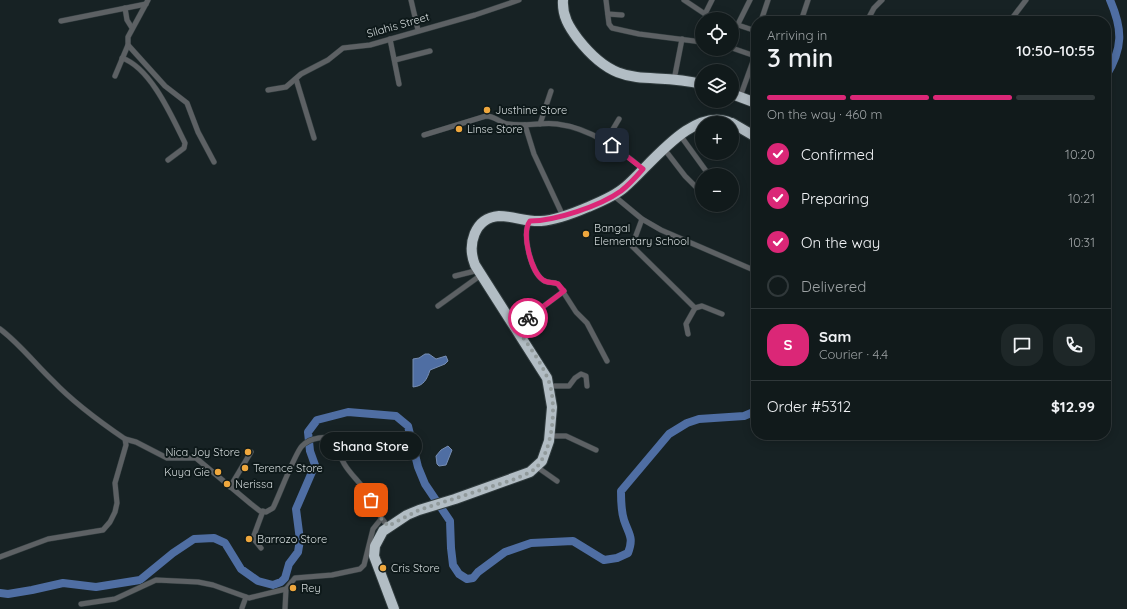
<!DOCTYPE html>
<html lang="en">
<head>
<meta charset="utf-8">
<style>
  body { margin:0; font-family:Quicksand,sans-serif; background:#1e2728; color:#f1f3f6; height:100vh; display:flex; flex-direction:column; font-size:15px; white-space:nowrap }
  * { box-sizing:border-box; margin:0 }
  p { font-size:13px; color:#9ca1a3 }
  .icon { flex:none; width:22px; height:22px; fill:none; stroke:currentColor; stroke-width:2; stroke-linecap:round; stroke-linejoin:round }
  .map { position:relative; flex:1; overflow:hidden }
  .sheet { position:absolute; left:751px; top:16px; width:360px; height:424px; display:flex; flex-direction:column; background:#111a1b; border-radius:16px; box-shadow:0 2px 10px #0003,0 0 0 1px #30383a }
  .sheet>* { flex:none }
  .buttons { position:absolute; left:695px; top:12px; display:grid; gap:8px }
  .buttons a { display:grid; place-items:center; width:44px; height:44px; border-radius:50%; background:#111a1b; box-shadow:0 2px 10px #0003,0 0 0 1px #30383a; font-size:20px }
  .pin { position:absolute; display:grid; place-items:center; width:34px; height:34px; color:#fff; margin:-17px; border-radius:8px; box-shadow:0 2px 6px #0006 }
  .courier { position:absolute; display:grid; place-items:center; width:40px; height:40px; margin:-20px; border:3px solid #db2777; border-radius:50%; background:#fff; color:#222; box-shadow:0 1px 5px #0007 }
  .bubble { position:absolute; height:28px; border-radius:14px; background:#111a1b; box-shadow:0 2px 10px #0003,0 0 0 1px #30383a; font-size:13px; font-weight:600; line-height:28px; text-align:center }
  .summary em { font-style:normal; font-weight:600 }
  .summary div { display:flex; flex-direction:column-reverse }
  .summary { display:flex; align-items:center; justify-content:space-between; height:68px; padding:0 16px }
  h1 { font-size:26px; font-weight:600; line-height:30px }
  .bar { display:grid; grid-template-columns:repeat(4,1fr); gap:6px 4px; align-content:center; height:48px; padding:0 16px }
  .bar i { height:5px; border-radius:3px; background:#30383a }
  .bar .selected { background:#db2777 }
  .bar p { grid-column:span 4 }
  .line { display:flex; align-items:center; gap:10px; padding:0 16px; border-top:1px solid #30383a }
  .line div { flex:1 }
  .round { display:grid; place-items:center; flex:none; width:42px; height:42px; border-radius:16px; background:#1e2728 }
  ol { padding:0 16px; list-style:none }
  li { display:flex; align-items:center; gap:12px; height:44px }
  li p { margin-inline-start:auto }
  li .icon { padding:4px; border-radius:50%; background:#db2777; color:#fff; stroke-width:4 }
  li:last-child { color:#9ca1a3 }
  li i { width:22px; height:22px; border:2px solid #30383a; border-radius:50% }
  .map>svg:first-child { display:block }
</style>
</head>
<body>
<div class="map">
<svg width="1127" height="609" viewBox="0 0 1127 609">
  <rect width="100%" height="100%" fill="#172224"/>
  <!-- water -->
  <g fill="#4f6ea3" stroke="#778eb4">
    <path d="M 425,354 L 429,354 L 436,359 L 446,356 L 448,361 L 445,364 L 430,370 C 427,379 424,386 413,387 L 413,359 L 419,358 Z"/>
    <path d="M 448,446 L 452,450 L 446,465 L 439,466 L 437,464 L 436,456 L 441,450 Z"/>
  </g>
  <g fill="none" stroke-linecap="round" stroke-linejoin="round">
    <!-- river -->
    <g stroke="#4f6ea3" stroke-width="8">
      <path d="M 1106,76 C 1123,48 1123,30 1110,0"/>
      <path d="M 0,593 L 8,594 L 32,590 L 63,583 L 96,587 L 140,580 L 173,553 L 194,539 L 214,538 L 225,543 L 241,569 L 258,581 L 273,585 L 281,582 L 285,578 L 289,564 L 298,552 L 300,540 L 296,509 L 315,465 L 310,451 L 308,432 L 317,420 L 348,412 L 396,416 L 408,426 L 418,467 L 425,484 L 450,521 L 451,548 L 453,565 L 459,574 L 467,579 L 473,578 L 478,572 L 505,552 L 531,543 L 573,541 L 604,560 L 617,558 L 628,553 C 634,537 629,535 624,520 C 621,511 621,500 621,491 L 669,434 L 687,423 L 699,419 L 744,416 L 756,411"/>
    </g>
    <!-- street casing -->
    <g stroke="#313c3e" stroke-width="6">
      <g id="street">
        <path d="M 148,0 L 128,37 L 128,45 L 165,86 L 187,103 L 198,132 L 214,162"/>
        <path d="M 411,0 L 418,30"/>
        <path d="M 606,0 L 609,24 L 612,28 L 639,34 L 702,42"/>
        <path d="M 684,0 L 705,14 L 717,19"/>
        <path d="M 125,8 L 127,20 L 132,28"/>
        <path d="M 608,14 L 622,15"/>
        <path d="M 705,14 L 712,0"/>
        <path d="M 61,21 L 146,4"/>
        <path d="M 761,21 L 768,0"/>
        <path d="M 801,21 L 808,0"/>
        <path d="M 867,21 L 874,8 L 882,0"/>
        <path d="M 1010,21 L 1026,0"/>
        <path d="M 732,23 L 756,31"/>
        <path d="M 738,24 L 750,0"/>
        <path d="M 390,39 L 399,84"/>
        <path d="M 732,48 L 755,56"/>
        <path d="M 122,58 C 151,68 172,117 185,143 L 184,148 L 168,160"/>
        <path d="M 395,60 L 430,51"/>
        <path d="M 115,76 L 128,45"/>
        <path d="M 296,79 L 314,138"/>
        <path d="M 674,80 L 682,39"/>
        <path d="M 268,90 L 286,87 L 301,74 L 328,60 L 343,48 L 370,45 L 475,15 L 519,0"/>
        <path d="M 740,97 L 756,53"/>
        <path d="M 540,124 L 551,91"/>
        <path d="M 525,125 L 534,154 L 563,216"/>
        <path d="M 424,135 L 486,116 C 495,116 500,123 508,124 C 524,127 541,122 557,124 C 590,128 619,149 643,169"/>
        <path d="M 680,135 L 709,175"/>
        <path d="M 606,141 L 619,119"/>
        <path d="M 665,150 L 685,176 L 697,188"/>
        <path d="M 613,195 L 642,219 L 661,230 L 756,271"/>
        <path d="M 732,201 L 733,201"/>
        <path d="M 642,219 L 632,246 L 695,308 L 702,306 L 722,314"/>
        <path d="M 530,221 C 521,233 531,272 543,280 C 548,284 553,281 558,284 L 576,312 L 587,323 L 607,361"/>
        <path d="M 455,276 L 479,270"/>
        <path d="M 438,306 L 481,275"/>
        <path d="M 516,327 L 564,291"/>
        <path d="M 0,329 C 20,344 35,364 53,381 C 74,403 100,422 125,439 L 126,445 L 115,483 L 117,503 L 115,512 L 110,522 L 103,530 L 48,539 L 0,557"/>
        <path d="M 688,334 L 686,324 L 695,308"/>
        <path d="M 550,386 L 569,386 L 575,378 L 581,374 L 586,376 L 587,386"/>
        <path d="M 550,436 L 566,436 L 596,450"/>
        <path d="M 125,439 L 136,442 L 167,458 L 196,458 L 251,504 L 260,511 L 266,512 L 273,508 C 279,496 295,453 302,446 C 310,438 327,434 336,442 C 343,472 355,474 370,497 C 376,508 379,517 388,526"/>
        <path d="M 537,467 L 557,481"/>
        <path d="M 230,487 L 251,452"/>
        <path d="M 261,548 L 253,538 L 263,511"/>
        <path d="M 81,604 L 115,599 L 156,580 L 198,582 L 213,585 L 249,598 L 286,589"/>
        <path d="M 242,608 L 246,597"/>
        <path d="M 285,609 L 286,589 L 295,578 L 332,575 L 360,569 L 364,565 L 373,529 L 381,519"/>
      </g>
    </g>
    <!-- highway casing -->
    <g stroke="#313c3e" stroke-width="12">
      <g id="highway">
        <path d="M 563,0 C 562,16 569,27 578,39 C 621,94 647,70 702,84"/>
        <path d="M 732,94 L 756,103"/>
        <path d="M 732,123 L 756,137"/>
        <path d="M 394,609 L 374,556 L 375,546 L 383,531 L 407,515 L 419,510 L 455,499 L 530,472 L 542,461 L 549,441 L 552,407 L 547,378 L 475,265 C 467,245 474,218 499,216 C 513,216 527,222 541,221 C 557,220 574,213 588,207 C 600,202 615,196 625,187 C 650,166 693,105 731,123"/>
      </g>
    </g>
    <!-- street -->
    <use href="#street" stroke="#5d6164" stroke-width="5"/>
    <!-- highway -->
    <use href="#highway" stroke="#b2bdc4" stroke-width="10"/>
  </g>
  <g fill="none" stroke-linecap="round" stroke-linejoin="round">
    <!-- done -->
    <path stroke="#919a9b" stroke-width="4" stroke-dasharray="0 7.2" d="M 371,500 L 378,515 L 388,526 L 419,510 L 515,479 C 522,476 530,473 536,468 C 553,450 557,405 549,382 C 542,362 527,344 516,327 L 528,318"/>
    <!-- route -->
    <path stroke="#db2777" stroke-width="5" d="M 528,318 L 564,291 L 558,284 C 553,281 548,284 543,280 C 531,272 521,233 530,221 C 555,221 600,206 621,191 C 629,185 636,177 643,169 L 612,145"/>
  </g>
  <!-- markers -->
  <g fill="#efa73d" stroke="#0e191a" stroke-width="1.5">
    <circle cx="487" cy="110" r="4"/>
    <circle cx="459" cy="129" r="4"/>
    <circle cx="586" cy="234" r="4"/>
    <circle cx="248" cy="452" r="4"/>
    <circle cx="245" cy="468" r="4"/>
    <circle cx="218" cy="472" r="4"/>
    <circle cx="227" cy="484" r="4"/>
    <circle cx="249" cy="539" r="4"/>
    <circle cx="383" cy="568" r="4"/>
    <circle cx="293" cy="588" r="4"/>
  </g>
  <g text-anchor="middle" stroke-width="4" stroke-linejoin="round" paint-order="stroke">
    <!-- street labels -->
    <g font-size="11" fill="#d3dadb" stroke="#0e191a">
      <text transform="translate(398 25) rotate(-16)" y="4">Silahis Street</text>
    </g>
    <!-- poi labels -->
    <g font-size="11" fill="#d3dadb" stroke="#0e191a" text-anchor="start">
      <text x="495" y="114">Justhine Store</text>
      <text x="467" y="133">Linse Store</text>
      <text x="594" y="232">Bangal<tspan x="594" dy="13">Elementary School</tspan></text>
      <text x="240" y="456" text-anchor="end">Nica Joy Store</text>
      <text x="253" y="472">Terence Store</text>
      <text x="210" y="476" text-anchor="end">Kuya Gie</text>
      <text x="235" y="488">Nerissa</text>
      <text x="257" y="543">Barrozo Store</text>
      <text x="391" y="572">Cris Store</text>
      <text x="301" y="592">Rey</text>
    </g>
  </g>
</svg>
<div class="buttons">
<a><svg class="icon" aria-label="locate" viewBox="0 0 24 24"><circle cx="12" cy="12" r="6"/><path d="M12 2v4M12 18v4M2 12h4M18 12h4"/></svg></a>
<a><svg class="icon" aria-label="layers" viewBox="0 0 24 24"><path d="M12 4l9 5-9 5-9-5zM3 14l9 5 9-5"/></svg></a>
<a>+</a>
<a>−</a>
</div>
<div class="pin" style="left:371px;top:500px;background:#ea580c"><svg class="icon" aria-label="bag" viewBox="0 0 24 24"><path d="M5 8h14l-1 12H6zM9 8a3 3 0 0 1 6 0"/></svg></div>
<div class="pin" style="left:612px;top:145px;background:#1f2937"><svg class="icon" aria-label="home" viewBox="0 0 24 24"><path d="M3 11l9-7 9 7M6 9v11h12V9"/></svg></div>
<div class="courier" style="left:528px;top:318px"><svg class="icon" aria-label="bike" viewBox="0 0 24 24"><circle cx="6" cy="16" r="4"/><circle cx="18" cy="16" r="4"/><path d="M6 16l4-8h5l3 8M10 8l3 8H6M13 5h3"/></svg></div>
<div class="bubble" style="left:320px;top:432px;width:102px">Shana Store</div>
<section class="sheet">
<div class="summary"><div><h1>3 min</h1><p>Arriving in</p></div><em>10:50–10:55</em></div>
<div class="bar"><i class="selected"></i><i class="selected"></i><i class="selected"></i><i></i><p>On the way · 460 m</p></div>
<ol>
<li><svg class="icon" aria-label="check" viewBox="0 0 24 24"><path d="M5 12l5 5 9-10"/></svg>Confirmed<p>10:20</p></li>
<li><svg class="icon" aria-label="check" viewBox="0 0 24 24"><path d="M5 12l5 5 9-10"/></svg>Preparing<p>10:21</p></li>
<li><svg class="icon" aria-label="check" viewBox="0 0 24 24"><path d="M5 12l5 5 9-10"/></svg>On the way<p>10:31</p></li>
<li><i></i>Delivered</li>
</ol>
<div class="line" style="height:72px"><b class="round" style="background:#db2777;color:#fff">S</b><div><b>Sam</b><p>Courier · 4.4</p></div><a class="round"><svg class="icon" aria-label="chat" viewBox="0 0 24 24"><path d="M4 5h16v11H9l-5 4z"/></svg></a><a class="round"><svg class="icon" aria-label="phone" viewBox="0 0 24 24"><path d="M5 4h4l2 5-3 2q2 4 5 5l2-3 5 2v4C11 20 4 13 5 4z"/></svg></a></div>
<div class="line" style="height:52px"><div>Order #5312</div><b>$12.99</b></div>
</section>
</div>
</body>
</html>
